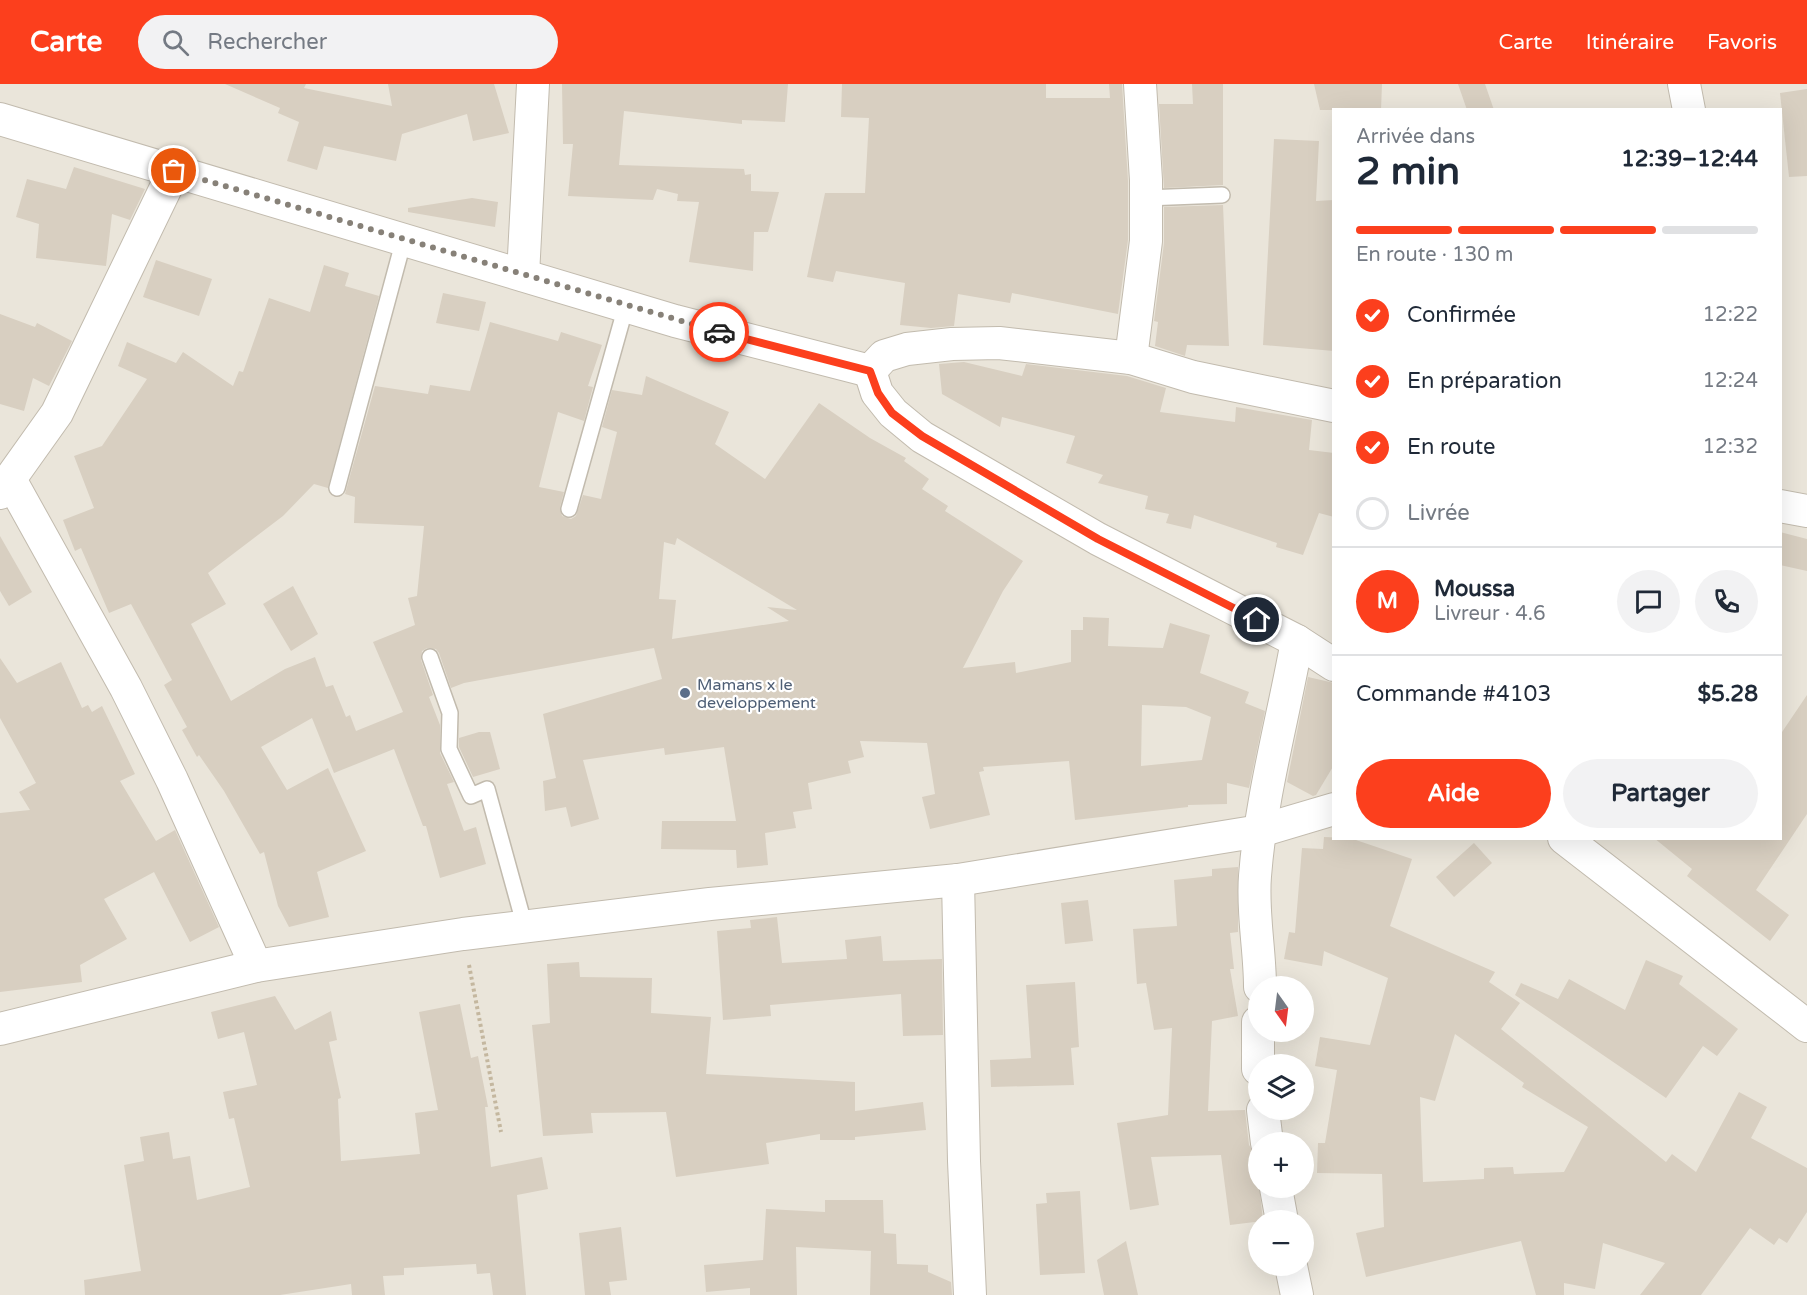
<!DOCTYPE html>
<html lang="fr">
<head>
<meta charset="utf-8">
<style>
  body { margin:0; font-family:"Varela Round",sans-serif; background:#f2f2f3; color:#1f2937; height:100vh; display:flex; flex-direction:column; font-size:22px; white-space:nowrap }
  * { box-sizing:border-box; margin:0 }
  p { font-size:20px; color:#747a83 }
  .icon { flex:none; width:33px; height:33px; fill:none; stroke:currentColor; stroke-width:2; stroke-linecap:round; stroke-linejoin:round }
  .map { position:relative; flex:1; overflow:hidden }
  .panel { position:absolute; left:1332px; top:24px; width:450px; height:732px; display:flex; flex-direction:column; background:#fff; border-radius:0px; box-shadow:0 6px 24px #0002 }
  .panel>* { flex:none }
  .needle { width:39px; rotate:166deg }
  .controls { position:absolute; left:1248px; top:892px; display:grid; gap:12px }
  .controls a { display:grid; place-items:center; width:66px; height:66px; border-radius:50%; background:#fff; box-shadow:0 6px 24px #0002; font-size:30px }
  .pin { position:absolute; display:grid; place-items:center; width:51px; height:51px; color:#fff; margin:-26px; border:3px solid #fff; border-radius:50%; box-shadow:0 2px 6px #0007 }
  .courier { position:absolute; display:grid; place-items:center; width:60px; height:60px; margin:-30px; border:4px solid #fc3f1d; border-radius:50%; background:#fff; color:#222; box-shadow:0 2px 8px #0007 }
  .headline em { font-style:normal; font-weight:800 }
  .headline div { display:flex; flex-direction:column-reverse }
  .headline { display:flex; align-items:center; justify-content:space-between; height:102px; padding:0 24px }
  h1 { font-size:39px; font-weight:800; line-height:45px }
  .bar { display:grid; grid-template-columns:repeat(4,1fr); gap:9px 6px; align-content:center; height:72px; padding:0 24px }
  .bar i { height:8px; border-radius:4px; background:#e0e1e3 }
  .bar .selected { background:#fc3f1d }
  .bar p { grid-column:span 4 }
  .line { display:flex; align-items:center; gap:15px; padding:0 24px; border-top:2px solid #e0e1e3 }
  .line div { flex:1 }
  .round { display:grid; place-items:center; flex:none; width:63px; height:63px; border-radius:32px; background:#f2f2f3 }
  ol { padding:0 24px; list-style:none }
  li { display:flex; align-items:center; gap:18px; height:66px }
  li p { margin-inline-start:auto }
  li .icon { padding:6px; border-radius:50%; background:#fc3f1d; color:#fff; stroke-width:4 }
  li:last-child { color:#747a83 }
  li i { width:33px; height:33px; border:3px solid #e0e1e3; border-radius:50% }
  .button { display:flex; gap:12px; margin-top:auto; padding:12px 24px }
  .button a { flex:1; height:69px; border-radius:36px; background:#fc3f1d; color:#fff; font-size:24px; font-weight:800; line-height:69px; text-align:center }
  .button a+a { background:#f2f2f3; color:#1f2937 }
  header { display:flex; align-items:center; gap:36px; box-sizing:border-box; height:84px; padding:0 30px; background:#fc3f1d; color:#fff }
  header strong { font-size:28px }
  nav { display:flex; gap:33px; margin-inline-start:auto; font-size:21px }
  .search { width:420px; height:54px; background:#f2f2f3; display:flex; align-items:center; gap:15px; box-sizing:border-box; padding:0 21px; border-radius:33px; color:#747a83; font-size:22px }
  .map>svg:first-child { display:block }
</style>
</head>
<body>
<header>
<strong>Carte</strong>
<div class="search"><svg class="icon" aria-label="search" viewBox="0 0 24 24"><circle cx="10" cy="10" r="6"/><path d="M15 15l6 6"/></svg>Rechercher</div>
<nav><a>Carte</a><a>Itinéraire</a><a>Favoris</a></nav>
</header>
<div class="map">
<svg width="1807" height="1211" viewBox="0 0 1807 1211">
  <rect width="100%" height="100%" fill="#f6f3ec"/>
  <!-- residential -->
  <path fill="#eae5da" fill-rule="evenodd" d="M 0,0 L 1807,0 L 1807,1211 L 0,1211 ZM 1334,26 L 1780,26 L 1780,754 L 1334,754 ZM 1258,903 L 1304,903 L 1304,948 L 1258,948 ZM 1258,981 L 1304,981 L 1304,1026 L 1258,1026 ZM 1258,1059 L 1304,1059 L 1304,1104 L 1258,1104 ZM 1258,1137 L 1304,1137 L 1304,1182 L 1258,1182 Z"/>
  <!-- building -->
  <g fill="#d8cfc1" fill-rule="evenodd">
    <path d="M 225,0 L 306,0 L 304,4 L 392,22 L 388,0 L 494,0 L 509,49 L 473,57 L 467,30 L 402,50 L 396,77 L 324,62 L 317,86 L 287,77 L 299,38 L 278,29 L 280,24 Z"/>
    <path d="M 562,0 L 788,0 L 785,38 L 742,36 L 742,40 L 624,27 L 619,81 L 744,85 L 745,91 L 751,90 L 751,107 L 779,108 L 768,148 L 754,148 L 753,187 L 689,178 L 699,118 L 677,117 L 678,110 L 657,105 L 653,116 L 568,112 L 573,60 L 563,60 Z"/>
    <path d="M 842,0 L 1046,0 L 1046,14 L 1110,14 L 1109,0 L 1122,0 L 1128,97 L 1128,156 L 1118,230 L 1012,209 L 1010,219 L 958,210 L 954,242 L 931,244 L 900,241 L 905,199 L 836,187 L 833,198 L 807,193 L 825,109 L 865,109 L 869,34 L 841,33 Z"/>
    <path d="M 1192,0 L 1223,0 L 1223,101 L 1164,104 L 1159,20 L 1193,20 Z"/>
    <path d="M 1314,0 L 1382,0 L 1381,26 L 1320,26 Z"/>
    <path d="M 1458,0 L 1485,0 L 1494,26 L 1467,26 Z"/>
    <path d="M 1807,5 L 1807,92 L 1789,93 L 1780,9 Z"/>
    <path d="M 1274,55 L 1319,57 L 1316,117 L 1334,116 L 1334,267 L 1263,261 Z"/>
    <path d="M 74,83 L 145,105 L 130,136 L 112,130 L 106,182 L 36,174 L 39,140 L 16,133 L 27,95 L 66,105 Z"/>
    <path d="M 472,114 L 498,118 L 495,143 L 408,128 L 408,124 Z"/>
    <path d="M 1223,121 L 1229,262 L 1187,261 L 1185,272 L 1155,262 L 1158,238 L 1154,237 L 1164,159 L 1164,123 Z"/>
    <path d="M 156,176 L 212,195 L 199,232 L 143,213 Z"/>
    <path d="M 324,181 L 349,189 L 345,202 L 379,212 L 328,404 L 314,400 L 283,432 L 208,489 L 226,520 L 191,540 L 231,617 L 285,585 L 315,573 L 326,603 L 333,601 L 346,633 L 350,631 L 356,647 L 403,628 L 373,558 L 415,541 L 408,514 L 417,512 L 424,442 L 354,439 L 355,413 L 345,410 L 375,302 L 428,310 L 430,301 L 470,307 L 490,238 L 558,257 L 561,248 L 602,261 L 588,302 L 593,303 L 584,337 L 558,328 L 539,403 L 564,408 L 560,423 L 562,432 L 571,435 L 576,432 L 583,411 L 601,415 L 617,348 L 602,343 L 612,306 L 642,311 L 646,292 L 729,328 L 715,360 L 765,395 L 819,319 L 870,354 L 906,374 L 904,377 L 929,395 L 922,405 L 948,422 L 945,427 L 1023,477 L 1003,507 L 963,584 L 1015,578 L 1016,589 L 1071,578 L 1071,546 L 1083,546 L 1083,533 L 1109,534 L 1108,562 L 1163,564 L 1170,539 L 1210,551 L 1200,589 L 1249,608 L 1245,619 L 1265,627 L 1249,704 L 1227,699 L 1227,720 L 1188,721 L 1188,723 L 1075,736 L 1069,677 L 983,683 L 984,687 L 979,688 L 990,731 L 930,745 L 922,713 L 935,710 L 927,659 L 860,657 L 864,673 L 848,677 L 851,689 L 808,699 L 812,725 L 793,728 L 796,744 L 765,749 L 768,781 L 737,784 L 736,766 L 661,765 L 662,737 L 736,737 L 724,663 L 665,671 L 664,664 L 583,676 L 599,735 L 571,743 L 566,723 L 545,727 L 543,697 L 556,694 L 543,630 L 662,595 L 654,564 L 464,599 L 451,604 L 439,569 L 436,565 L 427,564 L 422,567 L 421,576 L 433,611 L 429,613 L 440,641 L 440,669 L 454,698 L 447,700 L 464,747 L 476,743 L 486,780 L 440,794 L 426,742 L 423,742 L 394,665 L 334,689 L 312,634 L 261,663 L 287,706 L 328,684 L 366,767 L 317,788 L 329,833 L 289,843 L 278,822 L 264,768 L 260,770 L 224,707 L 199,671 L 197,673 L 182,646 L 187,643 L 164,601 L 172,596 L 131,520 L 109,529 L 81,464 L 75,467 L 63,436 L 94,424 L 74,372 L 102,362 L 147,295 L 118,282 L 127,258 L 176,279 L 183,268 L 233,302 L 239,287 L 243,288 L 269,214 L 310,228 ZM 677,454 L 797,526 L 767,523 L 789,537 L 672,555 L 676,516 L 659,515 L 664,458 L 675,461 ZM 1142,621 L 1186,623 L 1211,633 L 1202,676 L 1141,682 Z"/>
    <path d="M 443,209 L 486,218 L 479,247 L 436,239 Z"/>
    <path d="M 0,230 L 35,243 L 37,239 L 72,257 L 49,302 L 33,294 L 24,327 L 0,320 Z"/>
    <path d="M 964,278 L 1022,292 L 1026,280 L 1127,292 L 1166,304 L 1160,328 L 1235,338 L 1236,323 L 1312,336 L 1309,366 L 1334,369 L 1334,433 L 1319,429 L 1303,471 L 1276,463 L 1277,459 L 1194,431 L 1191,445 L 1166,439 L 1169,430 L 1145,425 L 1148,412 L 1098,399 L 1103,391 L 1066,379 L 1075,352 L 1002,333 L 1000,343 L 942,310 L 939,280 Z"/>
    <path d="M 1780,448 L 1807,455 L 1807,487 L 1780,481 Z"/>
    <path d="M 0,452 L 32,508 L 9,522 L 0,507 Z"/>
    <path d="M 293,502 L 318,550 L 291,567 L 263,520 Z"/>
    <path d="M 0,574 L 17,599 L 61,578 L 82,624 L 88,621 L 92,628 L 102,622 L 135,690 L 120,697 L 156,757 L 175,746 L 219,843 L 190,858 L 154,788 L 104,815 L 127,855 L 80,881 L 82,898 L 0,908 L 0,729 L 30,726 L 19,708 L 36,699 L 0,634 Z"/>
    <path d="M 1308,593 L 1334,599 L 1334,681 L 1316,711 L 1313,712 L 1287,698 Z"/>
    <path d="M 1807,611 L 1807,730 L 1756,806 L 1789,831 L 1770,857 L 1687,792 L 1692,785 L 1654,754 L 1780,754 L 1780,651 Z"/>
    <path d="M 479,648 L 490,648 L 500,685 L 473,693 L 459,663 L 459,654 Z"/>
    <path d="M 1324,753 L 1350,754 L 1412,775 L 1390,842 L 1495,888 L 1489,898 L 1520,919 L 1501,945 L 1666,1078 L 1672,1070 L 1696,1088 L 1739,1008 L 1767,1023 L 1751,1054 L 1807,1084 L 1807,1128 L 1787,1159 L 1779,1154 L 1774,1161 L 1750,1144 L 1701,1211 L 1640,1211 L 1665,1179 L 1603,1159 L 1595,1205 L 1564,1199 L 1564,1211 L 1536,1211 L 1521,1157 L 1366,1193 L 1356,1149 L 1384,1143 L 1382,1090 L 1317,1089 L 1318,1059 L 1325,1059 L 1337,986 L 1315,982 L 1320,953 L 1370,961 L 1388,894 L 1324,867 L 1322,882 L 1284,875 L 1289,848 L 1295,849 L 1302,764 L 1323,765 ZM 1455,950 L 1524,999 L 1522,1003 L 1588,1043 L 1564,1088 L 1514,1090 L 1513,1083 L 1484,1084 L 1484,1095 L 1423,1098 L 1420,1013 L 1435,1017 Z"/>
    <path d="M 1474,759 L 1492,779 L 1454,813 L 1436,793 Z"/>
    <path d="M 1238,783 L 1238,848 L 1230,849 L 1234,885 L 1230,885 L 1238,932 L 1212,937 L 1208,1027 L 1245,1026 L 1249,1061 L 1256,1072 L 1263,1137 L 1230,1141 L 1221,1071 L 1151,1073 L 1159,1121 L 1130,1126 L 1117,1039 L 1168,1031 L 1172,944 L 1154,946 L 1146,899 L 1137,900 L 1133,845 L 1177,842 L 1174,796 L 1212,792 L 1212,785 Z"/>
    <path d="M 1088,816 L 1093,857 L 1065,860 L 1061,819 Z"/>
    <path d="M 777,833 L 782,879 L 847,875 L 845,856 L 881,852 L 883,877 L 942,875 L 943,951 L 903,952 L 901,910 L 770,921 L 771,932 L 723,936 L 717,847 L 751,844 L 750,836 Z"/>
    <path d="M 1646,876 L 1683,892 L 1679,900 L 1738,945 L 1717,972 L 1703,962 L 1666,1014 L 1515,911 L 1521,899 L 1558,915 L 1569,895 L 1625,926 Z"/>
    <path d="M 579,878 L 580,893 L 652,894 L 651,929 L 711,933 L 706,990 L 855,998 L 855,1027 L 923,1018 L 926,1046 L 855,1053 L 855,1056 L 820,1056 L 820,1050 L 766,1059 L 769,1080 L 676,1093 L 666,1028 L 591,1029 L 593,1049 L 543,1052 L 532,941 L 550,939 L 547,880 Z"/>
    <path d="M 1075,898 L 1079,963 L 1071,964 L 1074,1001 L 991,1003 L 990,976 L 1031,974 L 1026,901 Z"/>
    <path d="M 275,912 L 295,946 L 331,927 L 337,956 L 329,958 L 341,1014 L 338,1015 L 341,1077 L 420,1070 L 415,1029 L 438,1026 L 419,928 L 460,920 L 471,974 L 478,972 L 488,1023 L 485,1023 L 491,1083 L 542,1073 L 548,1105 L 517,1111 L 526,1211 L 493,1211 L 490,1189 L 477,1190 L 476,1180 L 404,1184 L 404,1191 L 383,1192 L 385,1211 L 352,1211 L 351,1200 L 280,1211 L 85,1211 L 84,1196 L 141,1187 L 124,1081 L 144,1077 L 140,1053 L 169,1048 L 173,1075 L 190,1072 L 197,1116 L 250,1103 L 234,1034 L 229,1035 L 223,1008 L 257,1001 L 244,948 L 218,955 L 211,928 Z"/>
    <path d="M 1080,1107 L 1085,1189 L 1040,1191 L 1036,1120 L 1047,1119 L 1046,1109 Z"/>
    <path d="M 825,1116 L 883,1116 L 884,1149 L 896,1150 L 897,1180 L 928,1181 L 928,1188 L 951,1198 L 952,1211 L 870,1211 L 871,1167 L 796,1163 L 797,1211 L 750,1211 L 750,1204 L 706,1208 L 704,1181 L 763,1176 L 766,1125 L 825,1128 Z"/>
    <path d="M 621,1143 L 627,1196 L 609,1198 L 611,1211 L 585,1211 L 579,1149 Z"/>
    <path d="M 1126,1157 L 1138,1211 L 1104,1211 L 1097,1176 Z"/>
  </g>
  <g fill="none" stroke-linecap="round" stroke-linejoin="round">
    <!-- service casing -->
    <g stroke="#c2bbae" stroke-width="18">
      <g id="service">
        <path d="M 1146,114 L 1222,111"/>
        <path d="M 337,404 L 404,155"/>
        <path d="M 569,425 L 626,222"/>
        <path d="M 430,573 L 450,629 L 449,665 L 471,712 L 487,705 L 525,843"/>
      </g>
    </g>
    <!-- minor casing -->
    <g stroke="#c2bbae" stroke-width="34">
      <g id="minor">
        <path d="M 1684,0 L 1689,26"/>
        <path d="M 0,35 L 675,237 L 870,287"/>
        <path d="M 523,191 L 533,0"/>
        <path d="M 1131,274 L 1146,157 L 1146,96 L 1140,0"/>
        <path d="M 870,287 L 877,309 L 893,329 L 922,353 L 1098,455 L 1297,557 L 1334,581"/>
        <path d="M 870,287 L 884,272 L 907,265 L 952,260 L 999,259 L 1131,274 L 1193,293 L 1334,322"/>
        <path d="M 11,397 L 126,604 L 172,696 L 256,882"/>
        <path d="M 0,409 L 57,329 L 174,87"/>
        <path d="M 1780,422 L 1807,427"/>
        <path d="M 1564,754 L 1807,942"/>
        <path d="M 958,796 L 964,1077 L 970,1211"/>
        <path d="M 1260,903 C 1260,866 1252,829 1255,792 C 1261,713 1283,635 1297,557"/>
        <path d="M 1258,938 L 1258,985"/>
        <path d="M 0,945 L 256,882 L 463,850 L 710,820 L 958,796 L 1260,747 L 1334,725"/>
        <path d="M 1263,1026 L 1267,1059"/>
        <path d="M 1276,1104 L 1282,1137"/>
        <path d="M 1291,1182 L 1297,1211"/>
      </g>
    </g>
    <!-- path -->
    <path stroke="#c4b79f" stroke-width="4" stroke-dasharray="3 3" stroke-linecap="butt" d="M 469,881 L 501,1048"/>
    <!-- service -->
    <use href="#service" stroke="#fff" stroke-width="15"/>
    <!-- minor -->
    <use href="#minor" stroke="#fff" stroke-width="32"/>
  </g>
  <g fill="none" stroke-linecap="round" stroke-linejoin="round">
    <!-- done -->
    <path stroke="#878178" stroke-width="6" stroke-dasharray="0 10.8" d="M 174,87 L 719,248"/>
    <!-- route -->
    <path stroke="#fc3f1d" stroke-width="8" d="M 719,248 L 870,287 L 878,309 L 892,329 L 922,352 L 1098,455 L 1257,536"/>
  </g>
  <!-- markers -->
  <circle fill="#5c6f8a" stroke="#fff" stroke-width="2" cx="685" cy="609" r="6"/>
  <g text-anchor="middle" stroke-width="4.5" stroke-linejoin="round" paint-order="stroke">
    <!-- service labels -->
    <g font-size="16" fill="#4e5e75" stroke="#fff" text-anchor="start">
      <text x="697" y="606">Mamans x le<tspan x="697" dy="18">developpement</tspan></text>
    </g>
  </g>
</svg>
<div class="controls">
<a><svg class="needle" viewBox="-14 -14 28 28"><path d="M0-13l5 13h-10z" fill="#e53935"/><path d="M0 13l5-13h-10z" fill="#747a83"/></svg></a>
<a><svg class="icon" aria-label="layers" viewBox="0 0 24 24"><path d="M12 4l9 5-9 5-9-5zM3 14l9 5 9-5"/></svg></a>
<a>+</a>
<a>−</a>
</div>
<div class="pin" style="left:174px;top:87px;background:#ea580c"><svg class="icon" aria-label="bag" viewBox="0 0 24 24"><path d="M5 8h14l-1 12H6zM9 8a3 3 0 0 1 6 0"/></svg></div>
<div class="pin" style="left:1257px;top:536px;background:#1f2937"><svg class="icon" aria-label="home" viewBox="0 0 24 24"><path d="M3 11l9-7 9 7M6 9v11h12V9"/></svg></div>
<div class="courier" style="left:719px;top:248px"><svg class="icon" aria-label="car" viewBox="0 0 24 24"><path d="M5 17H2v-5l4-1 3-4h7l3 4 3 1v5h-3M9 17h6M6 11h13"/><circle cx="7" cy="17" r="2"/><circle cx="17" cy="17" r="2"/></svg></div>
<section class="panel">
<div class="headline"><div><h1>2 min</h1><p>Arrivée dans</p></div><em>12:39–12:44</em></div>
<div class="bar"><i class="selected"></i><i class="selected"></i><i class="selected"></i><i></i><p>En route · 130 m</p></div>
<ol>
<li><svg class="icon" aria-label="check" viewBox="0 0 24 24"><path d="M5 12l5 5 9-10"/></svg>Confirmée<p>12:22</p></li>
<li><svg class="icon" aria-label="check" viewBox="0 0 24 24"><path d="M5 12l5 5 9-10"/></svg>En préparation<p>12:24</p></li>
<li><svg class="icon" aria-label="check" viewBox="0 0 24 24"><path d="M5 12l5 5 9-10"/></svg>En route<p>12:32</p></li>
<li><i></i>Livrée</li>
</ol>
<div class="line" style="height:108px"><b class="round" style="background:#fc3f1d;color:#fff">M</b><div><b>Moussa</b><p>Livreur · 4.6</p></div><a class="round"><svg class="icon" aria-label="chat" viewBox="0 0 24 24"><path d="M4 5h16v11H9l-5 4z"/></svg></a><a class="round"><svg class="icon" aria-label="phone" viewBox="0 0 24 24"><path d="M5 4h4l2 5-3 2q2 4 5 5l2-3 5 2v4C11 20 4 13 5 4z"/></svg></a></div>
<div class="line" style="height:78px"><div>Commande #4103</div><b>$5.28</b></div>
<div class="button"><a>Aide</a><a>Partager</a></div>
</section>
</div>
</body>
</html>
